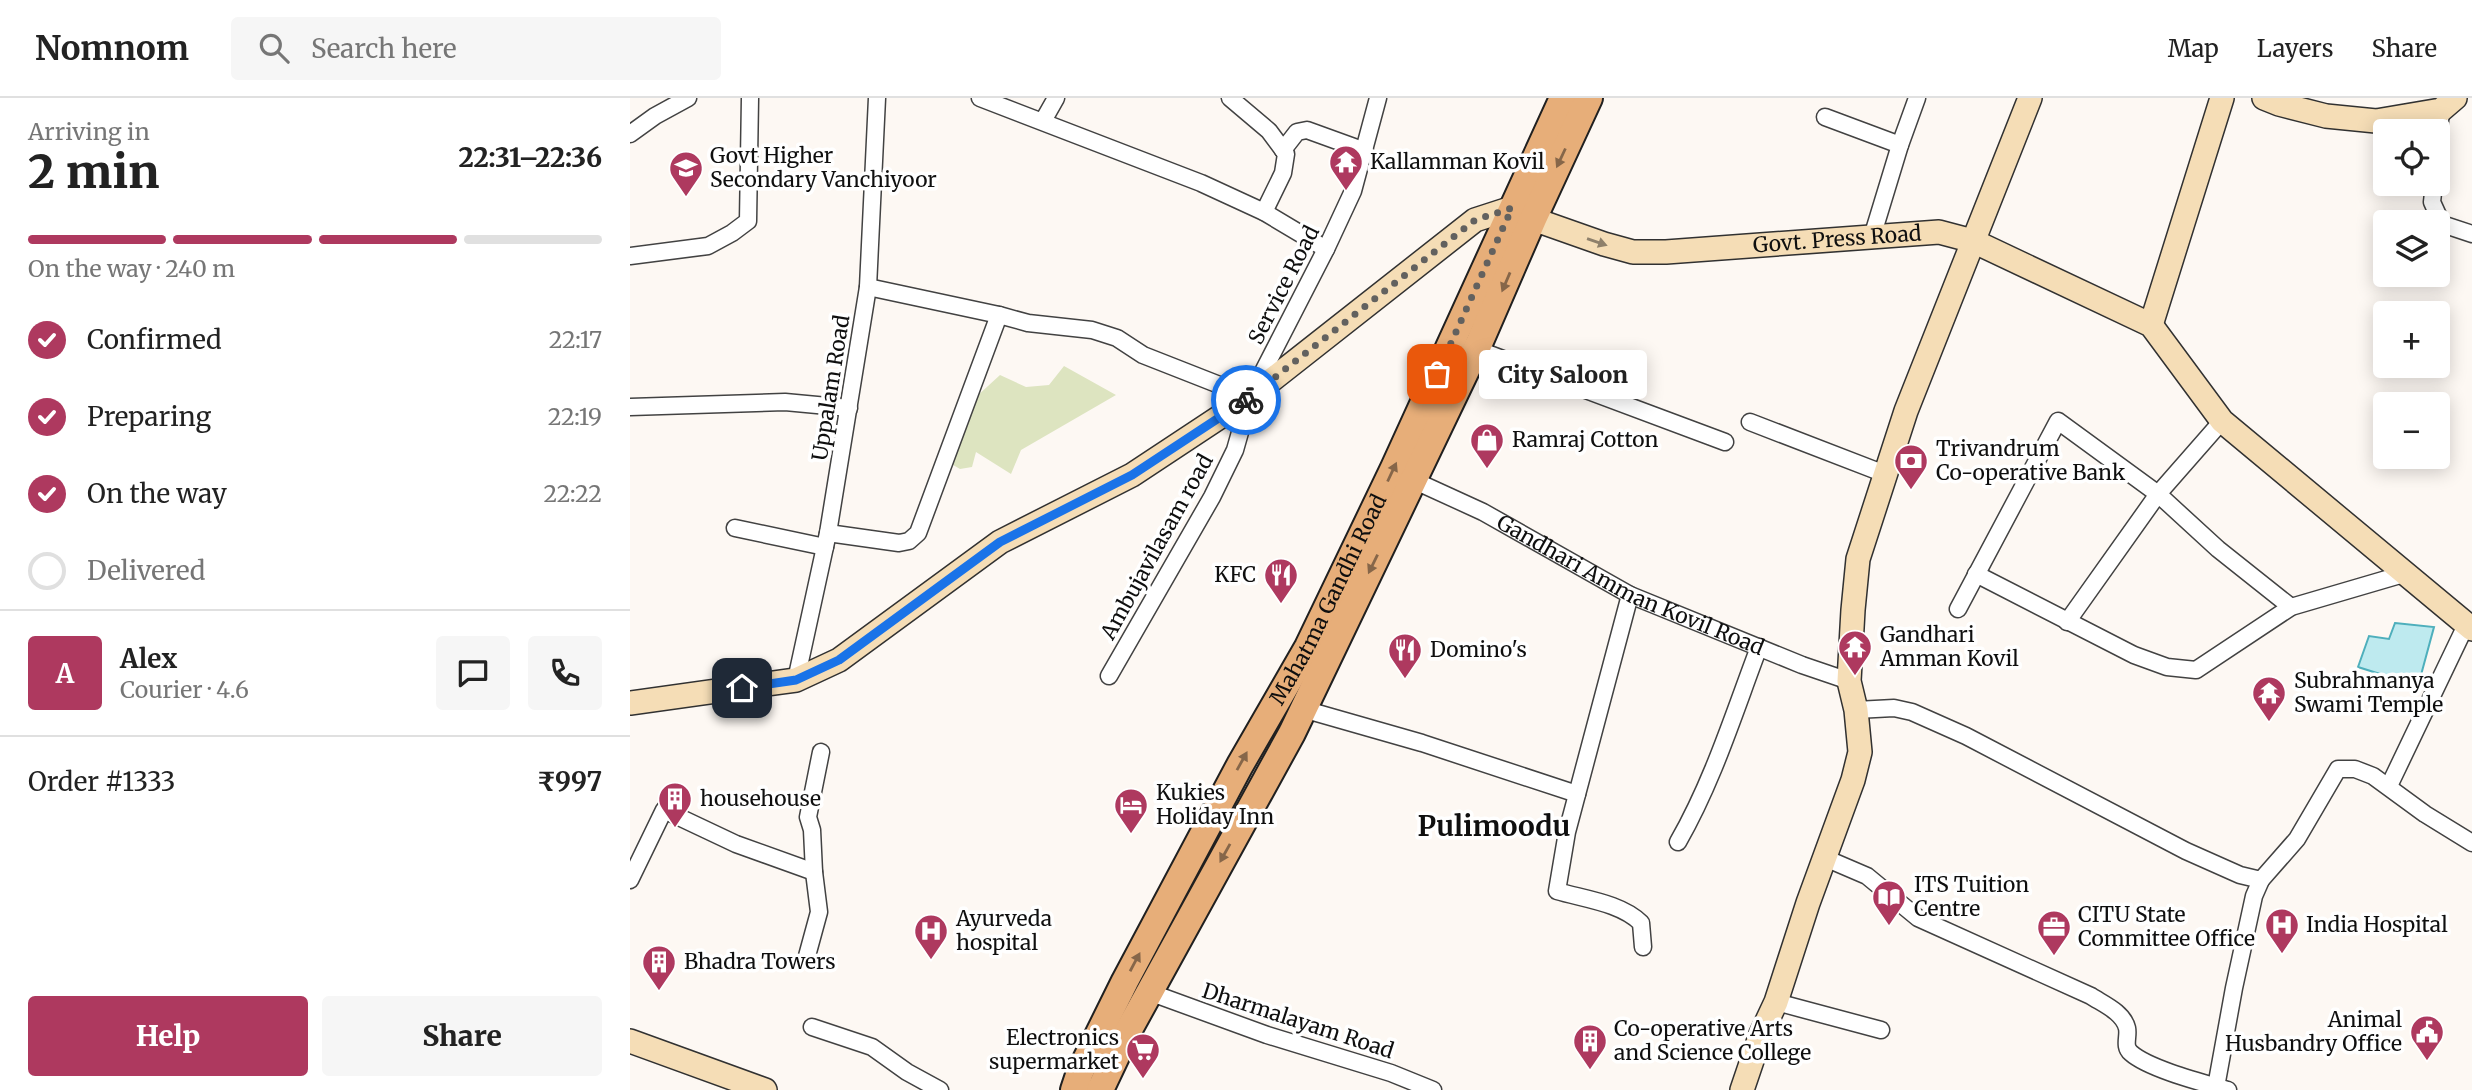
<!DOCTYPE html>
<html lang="en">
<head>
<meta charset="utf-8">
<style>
  body { margin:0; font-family:Merriweather,serif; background:#f6f6f6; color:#222; height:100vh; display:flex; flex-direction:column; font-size:26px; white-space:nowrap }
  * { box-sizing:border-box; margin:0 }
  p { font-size:23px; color:#767676 }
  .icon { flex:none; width:38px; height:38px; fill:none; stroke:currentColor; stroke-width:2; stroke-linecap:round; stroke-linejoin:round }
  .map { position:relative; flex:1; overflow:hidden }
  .panel { display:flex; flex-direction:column; background:#fff; width:630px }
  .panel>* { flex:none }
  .tools { position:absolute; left:1743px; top:21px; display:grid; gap:14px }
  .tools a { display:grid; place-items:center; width:77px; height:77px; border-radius:7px; background:#fff; box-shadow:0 4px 18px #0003; font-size:35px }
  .pin { position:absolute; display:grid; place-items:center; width:60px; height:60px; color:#fff; margin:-30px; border-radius:14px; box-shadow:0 4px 10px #0006 }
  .courier { position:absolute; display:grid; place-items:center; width:70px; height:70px; margin:-35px; border:5px solid #1a73e8; border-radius:50%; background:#fff; color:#222; box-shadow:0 2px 9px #0007 }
  .bubble { position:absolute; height:49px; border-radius:7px; background:#fff; box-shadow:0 4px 18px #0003; font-size:23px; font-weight:800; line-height:49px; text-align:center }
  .overview em { font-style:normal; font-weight:800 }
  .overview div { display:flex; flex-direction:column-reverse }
  .overview { display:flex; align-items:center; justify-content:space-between; height:119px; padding:0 28px }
  h1 { font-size:46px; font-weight:800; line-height:52px }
  .bar { display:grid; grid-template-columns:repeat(4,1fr); gap:10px 7px; align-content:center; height:84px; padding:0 28px }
  .bar i { height:9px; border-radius:5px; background:#e0e0e0 }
  .bar .active { background:#ae395f }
  .bar p { grid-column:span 4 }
  .line { display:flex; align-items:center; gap:18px; padding:0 28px; border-top:2px solid #e0e0e0 }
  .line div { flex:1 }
  .round { display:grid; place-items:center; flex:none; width:74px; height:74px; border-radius:7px; background:#f6f6f6 }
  ol { padding:0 28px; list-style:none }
  li { display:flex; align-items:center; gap:21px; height:77px }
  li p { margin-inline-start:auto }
  li .icon { padding:7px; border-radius:50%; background:#ae395f; color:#fff; stroke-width:4 }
  li:last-child { color:#767676 }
  li i { width:38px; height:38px; border:4px solid #e0e0e0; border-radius:50% }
  .primary-button { display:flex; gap:14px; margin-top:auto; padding:14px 28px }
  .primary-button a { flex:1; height:80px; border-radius:7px; background:#ae395f; color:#fff; font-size:28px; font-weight:800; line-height:80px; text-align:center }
  .primary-button a+a { background:#f6f6f6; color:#222 }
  header { display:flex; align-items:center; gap:42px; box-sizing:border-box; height:98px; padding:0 35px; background:#fff; border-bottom:2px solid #e0e0e0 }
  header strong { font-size:33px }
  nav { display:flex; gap:38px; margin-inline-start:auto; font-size:24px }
  .search { width:490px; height:63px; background:#f6f6f6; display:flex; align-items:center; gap:18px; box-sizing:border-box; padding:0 24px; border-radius:7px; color:#767676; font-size:26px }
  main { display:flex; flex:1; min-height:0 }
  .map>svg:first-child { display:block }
</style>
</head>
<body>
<header>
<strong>Nomnom</strong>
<div class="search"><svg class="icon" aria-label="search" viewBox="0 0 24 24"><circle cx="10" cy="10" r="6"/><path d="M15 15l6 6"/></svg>Search here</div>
<nav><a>Map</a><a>Layers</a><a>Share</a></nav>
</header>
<main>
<section class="panel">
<div class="overview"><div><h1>2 min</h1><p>Arriving in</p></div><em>22:31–22:36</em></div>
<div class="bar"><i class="active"></i><i class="active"></i><i class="active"></i><i></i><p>On the way · 240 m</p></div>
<ol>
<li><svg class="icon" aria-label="check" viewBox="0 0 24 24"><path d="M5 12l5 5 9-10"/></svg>Confirmed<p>22:17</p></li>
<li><svg class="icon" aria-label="check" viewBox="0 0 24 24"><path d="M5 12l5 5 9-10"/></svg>Preparing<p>22:19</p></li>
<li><svg class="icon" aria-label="check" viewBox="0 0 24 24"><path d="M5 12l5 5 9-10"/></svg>On the way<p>22:22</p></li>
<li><i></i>Delivered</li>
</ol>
<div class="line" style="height:126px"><b class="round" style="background:#ae395f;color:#fff">A</b><div><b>Alex</b><p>Courier · 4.6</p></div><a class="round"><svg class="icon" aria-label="chat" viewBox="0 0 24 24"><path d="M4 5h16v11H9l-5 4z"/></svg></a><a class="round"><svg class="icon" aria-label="phone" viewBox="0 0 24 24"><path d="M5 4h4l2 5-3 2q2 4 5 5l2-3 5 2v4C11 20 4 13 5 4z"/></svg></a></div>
<div class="line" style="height:91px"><div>Order #1333</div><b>₹997</b></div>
<div class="primary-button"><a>Help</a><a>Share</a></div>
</section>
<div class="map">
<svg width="1842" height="992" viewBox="0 0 1842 992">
  <rect width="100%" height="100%" fill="#fdf8f3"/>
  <!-- green -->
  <path fill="#dde4c0" d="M 434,268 L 486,297 L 391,352 L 381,376 L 346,354 L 342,369 L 330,371 L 318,364 L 346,299 L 370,277 L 396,289 L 419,287 Z"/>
  <!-- water -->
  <path fill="#beeaef" stroke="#4eafbc" stroke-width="2" d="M 1765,525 L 1804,529 L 1788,588 L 1728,569 L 1739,538 L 1759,541 Z"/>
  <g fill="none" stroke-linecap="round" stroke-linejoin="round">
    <!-- street casing -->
    <g stroke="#424242" stroke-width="19">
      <g id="street">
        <path d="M 350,0 L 571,85 L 634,114 L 696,151"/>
        <path d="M 600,0 L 639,33 L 656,56 L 653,75 L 634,114"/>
        <path d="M 1195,19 L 1270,47 L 1242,139"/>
        <path d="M 413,23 L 426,0"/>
        <path d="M 0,36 L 25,18 L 58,0"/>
        <path d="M 1808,46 L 1811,12"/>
        <path d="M 1270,47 L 1287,0"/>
        <path d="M 653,52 L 667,34 L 677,32 L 735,53"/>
        <path d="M 1804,86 L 1802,104 L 1812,126 L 1842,136"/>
        <path d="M 0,158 L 78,148 L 102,135 L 118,123 L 120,0"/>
        <path d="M 238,189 L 369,217 L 398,225 L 462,232 L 487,240 L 513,257 L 620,299"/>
        <path d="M 846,251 L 1095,344"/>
        <path d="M 0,309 L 155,304 L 219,310"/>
        <path d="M 1120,324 L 1255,376"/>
        <path id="s1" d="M 783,382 L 853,414 L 1000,497 L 1172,567 L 1219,583"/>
        <path d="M 105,430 L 195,449"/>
        <path d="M 198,435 L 269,445 L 279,443 L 288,435 L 369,217"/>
        <path d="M 1346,476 L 1504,557 L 1537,569 L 1566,572 L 1661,509 L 1777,475"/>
        <path d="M 1000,497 L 937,734 L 927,793 C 954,801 991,805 1011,825 L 1013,849"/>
        <path d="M 1328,511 L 1428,323 L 1528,396 L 1588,451 L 1661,509"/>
        <path d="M 1437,524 L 1528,396 L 1592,323"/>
        <path d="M 479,578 L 582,399 L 605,352 L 620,299 L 696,151 L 723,93 L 748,0"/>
        <path d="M 166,582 L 198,435 L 238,189 L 247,0"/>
        <path d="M 673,611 L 792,645 L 947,696"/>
        <path d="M 1226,612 L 1264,610 L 1282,614 L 1336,638 L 1556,753 L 1610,777 L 1631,782 L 1667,741 L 1708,671 L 1725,671 L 1743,678 L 1795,716 L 1842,745"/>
        <path d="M 1759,688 L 1836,527"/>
        <path d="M 1048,744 C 1083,683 1104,615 1129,549"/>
        <path d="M 1195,760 L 1237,778 L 1288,820 L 1461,898 C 1473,906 1493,914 1497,930 C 1499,939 1493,948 1501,955 C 1519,971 1574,985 1598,992"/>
        <path d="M 0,782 L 34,712 L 106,746 L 184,774"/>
        <path d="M 177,858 L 189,814 L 184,774 L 182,732 L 178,719 L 191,654"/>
        <path d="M 519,894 L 637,937 L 761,975 L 803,992"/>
        <path d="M 1146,904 L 1251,932"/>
        <path d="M 182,929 L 242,949 L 277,974 L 310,992"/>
        <path d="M 1586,989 L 1604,890 L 1624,798 L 1631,782"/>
      </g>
    </g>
    <!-- secondary casing -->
    <g stroke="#313131" stroke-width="26">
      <g id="secondary">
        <path d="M 1634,0 L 1649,6 L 1696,18 L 1746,23 L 1811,12 L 1825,0"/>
        <path id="s2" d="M 903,121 L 974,146 L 1003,154 L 1036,154 L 1309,134 L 1343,143 L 1521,227 L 1592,323 L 1842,531"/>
        <path d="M 1521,227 L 1592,0"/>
        <path d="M 0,605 L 166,582 L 209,562 L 370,444 L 502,377 L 620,299 L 845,122 L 882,110"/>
        <path d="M 0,943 L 135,992"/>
        <path d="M 1112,992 L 1131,936 L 1146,904 L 1178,805 L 1223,682 L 1230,654 L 1226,612 L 1219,583 L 1223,512 L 1228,461 L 1276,313 L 1400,0"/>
      </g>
    </g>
    <!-- primary casing -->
    <g stroke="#202020" stroke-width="30">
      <g id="primary">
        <path id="s3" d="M 444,992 L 450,974 L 495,883 L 610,667 L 678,549 L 764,370 L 933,0"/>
        <path d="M 470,992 L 497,935 L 662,635 L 850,243 L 903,121 L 959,0"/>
      </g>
    </g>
    <!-- street -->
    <use href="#street" stroke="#fff" stroke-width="16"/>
    <!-- secondary -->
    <use href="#secondary" stroke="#f5ddb6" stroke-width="23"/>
    <!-- primary -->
    <use href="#primary" stroke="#e7ae79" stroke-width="26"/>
  </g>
  <!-- one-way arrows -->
  <defs><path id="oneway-solid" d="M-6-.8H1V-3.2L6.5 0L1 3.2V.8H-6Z" transform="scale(1.75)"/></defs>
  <g fill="#866649">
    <use href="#oneway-solid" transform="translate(931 60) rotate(115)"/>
    <use href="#oneway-solid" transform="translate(876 184) rotate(113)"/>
    <use href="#oneway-solid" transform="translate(762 374) rotate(-65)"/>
    <use href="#oneway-solid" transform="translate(743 466) rotate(116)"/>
    <use href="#oneway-solid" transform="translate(612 663) rotate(-61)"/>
    <use href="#oneway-solid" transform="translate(595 755) rotate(119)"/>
    <use href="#oneway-solid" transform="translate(505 864) rotate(-62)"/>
  </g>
  <use fill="#8e806b" href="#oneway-solid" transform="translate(967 144) rotate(19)"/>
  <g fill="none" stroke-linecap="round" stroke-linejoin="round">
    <!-- done -->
    <path stroke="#62615f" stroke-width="7" stroke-dasharray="0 12.6" d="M 616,302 L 845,122 L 882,110 L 807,276"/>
    <!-- route -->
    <path stroke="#1a73e8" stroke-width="9" d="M 112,590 L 166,582 L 209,562 L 370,444 L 502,377 L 616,302"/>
  </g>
  <!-- icons -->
  <defs>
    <g id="temple-pin" transform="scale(1.75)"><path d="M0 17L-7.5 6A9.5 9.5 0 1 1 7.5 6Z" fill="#ae395f" stroke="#fff"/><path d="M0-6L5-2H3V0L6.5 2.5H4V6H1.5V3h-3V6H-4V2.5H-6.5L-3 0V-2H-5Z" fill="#fff"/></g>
    <g id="school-pin" transform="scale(1.75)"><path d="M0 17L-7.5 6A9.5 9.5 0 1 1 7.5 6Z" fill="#ae395f" stroke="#fff"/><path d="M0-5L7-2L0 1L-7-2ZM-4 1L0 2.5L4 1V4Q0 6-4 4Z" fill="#fff"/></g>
    <g id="shop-pin" transform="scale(1.75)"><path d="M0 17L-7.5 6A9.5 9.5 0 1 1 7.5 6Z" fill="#ae395f" stroke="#fff"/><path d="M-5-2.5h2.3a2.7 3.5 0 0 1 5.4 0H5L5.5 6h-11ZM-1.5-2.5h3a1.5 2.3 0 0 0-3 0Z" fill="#fff"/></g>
    <g id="bank-pin" transform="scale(1.75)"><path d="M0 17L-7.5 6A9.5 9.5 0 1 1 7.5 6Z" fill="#ae395f" stroke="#fff"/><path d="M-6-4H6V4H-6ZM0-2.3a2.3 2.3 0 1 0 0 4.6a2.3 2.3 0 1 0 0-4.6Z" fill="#fff"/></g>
    <g id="restaurant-pin" transform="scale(1.75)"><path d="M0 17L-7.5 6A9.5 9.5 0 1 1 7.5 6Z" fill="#ae395f" stroke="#fff"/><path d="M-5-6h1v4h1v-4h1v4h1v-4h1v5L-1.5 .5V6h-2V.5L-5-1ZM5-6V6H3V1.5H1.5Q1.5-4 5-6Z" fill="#fff"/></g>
    <g id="building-pin" transform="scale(1.75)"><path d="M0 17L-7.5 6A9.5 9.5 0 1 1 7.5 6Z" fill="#ae395f" stroke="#fff"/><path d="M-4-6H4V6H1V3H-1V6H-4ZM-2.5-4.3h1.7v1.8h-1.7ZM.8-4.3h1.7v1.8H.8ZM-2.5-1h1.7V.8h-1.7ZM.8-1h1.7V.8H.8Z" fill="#fff"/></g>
    <g id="hotel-pin" transform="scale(1.75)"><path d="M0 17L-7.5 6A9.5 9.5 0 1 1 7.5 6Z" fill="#ae395f" stroke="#fff"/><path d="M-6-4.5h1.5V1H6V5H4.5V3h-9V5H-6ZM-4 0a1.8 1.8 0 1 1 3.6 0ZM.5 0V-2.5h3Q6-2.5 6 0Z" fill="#fff"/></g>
    <g id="library-pin" transform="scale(1.75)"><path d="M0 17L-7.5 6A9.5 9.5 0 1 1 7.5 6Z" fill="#ae395f" stroke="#fff"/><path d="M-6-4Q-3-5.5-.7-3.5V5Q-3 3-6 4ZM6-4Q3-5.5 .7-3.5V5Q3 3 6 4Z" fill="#fff"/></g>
    <g id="hospital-pin" transform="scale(1.75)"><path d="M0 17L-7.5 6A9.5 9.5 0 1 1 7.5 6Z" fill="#ae395f" stroke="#fff"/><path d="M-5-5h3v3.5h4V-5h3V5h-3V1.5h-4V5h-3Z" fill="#fff"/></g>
    <g id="office-pin" transform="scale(1.75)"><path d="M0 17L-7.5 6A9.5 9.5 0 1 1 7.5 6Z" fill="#ae395f" stroke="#fff"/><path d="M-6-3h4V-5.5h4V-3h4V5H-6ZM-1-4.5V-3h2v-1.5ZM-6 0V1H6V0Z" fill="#fff"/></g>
    <g id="civic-pin" transform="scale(1.75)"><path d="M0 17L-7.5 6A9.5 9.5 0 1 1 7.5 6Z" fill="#ae395f" stroke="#fff"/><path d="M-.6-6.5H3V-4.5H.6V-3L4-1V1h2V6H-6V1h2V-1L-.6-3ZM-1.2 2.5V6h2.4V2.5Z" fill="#fff"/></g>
    <g id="supermarket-pin" transform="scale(1.75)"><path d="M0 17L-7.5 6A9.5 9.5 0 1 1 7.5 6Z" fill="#ae395f" stroke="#fff"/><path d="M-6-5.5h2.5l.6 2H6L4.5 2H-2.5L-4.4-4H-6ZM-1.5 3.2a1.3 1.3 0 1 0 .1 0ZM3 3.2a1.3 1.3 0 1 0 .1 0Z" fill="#fff"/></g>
  </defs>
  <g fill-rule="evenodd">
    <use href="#temple-pin" x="716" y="64"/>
    <use href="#school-pin" x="56" y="70"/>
    <use href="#shop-pin" x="857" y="342"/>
    <use href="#bank-pin" x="1281" y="363"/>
    <use href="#restaurant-pin" x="651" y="477"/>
    <use href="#temple-pin" x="1225" y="549"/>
    <use href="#restaurant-pin" x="775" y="552"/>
    <use href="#temple-pin" x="1639" y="595"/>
    <use href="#building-pin" x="45" y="701"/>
    <use href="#hotel-pin" x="501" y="707"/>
    <use href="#library-pin" x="1259" y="799"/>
    <use href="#hospital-pin" x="1652" y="827"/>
    <use href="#office-pin" x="1424" y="829"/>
    <use href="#hospital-pin" x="301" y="833"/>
    <use href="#building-pin" x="29" y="864"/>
    <use href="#civic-pin" x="1797" y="934"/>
    <use href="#building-pin" x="960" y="943"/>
    <use href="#supermarket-pin" x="513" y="952"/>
  </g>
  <g text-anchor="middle" stroke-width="7" stroke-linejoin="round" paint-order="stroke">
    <!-- poi labels -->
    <g font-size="21" fill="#0f0f0f" stroke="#fff" text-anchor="start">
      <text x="80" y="65">Govt Higher<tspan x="80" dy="24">Secondary Vanchiyoor</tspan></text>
      <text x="740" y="71">Kallamman Kovil</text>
      <text x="882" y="349">Ramraj Cotton</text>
      <text x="1306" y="358">Trivandrum<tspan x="1306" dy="24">Co-operative Bank</tspan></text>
      <text x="626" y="484" text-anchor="end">KFC</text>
      <text x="1250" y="544">Gandhari<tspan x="1250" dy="24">Amman Kovil</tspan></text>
      <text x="800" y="559">Domino's</text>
      <text x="1664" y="590">Subrahmanya<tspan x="1664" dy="24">Swami Temple</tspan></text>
      <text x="526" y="702">Kukies<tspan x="526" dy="24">Holiday Inn</tspan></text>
      <text x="70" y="708">househouse</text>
      <text x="1284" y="794">ITS Tuition<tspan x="1284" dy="24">Centre</tspan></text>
      <text x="1448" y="824">CITU State<tspan x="1448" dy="24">Committee Office</tspan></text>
      <text x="326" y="828">Ayurveda<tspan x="326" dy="24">hospital</tspan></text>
      <text x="1676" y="834">India Hospital</text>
      <text x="54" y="871">Bhadra Towers</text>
      <text x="1772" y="929" text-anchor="end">Animal<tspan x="1772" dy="24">Husbandry Office</tspan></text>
      <text x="984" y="938">Co-operative Arts<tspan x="984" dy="24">and Science College</tspan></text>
      <text x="489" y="947" text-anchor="end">Electronics<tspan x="489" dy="24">supermarket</tspan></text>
    </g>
    <!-- street labels -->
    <g font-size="21" fill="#0f0f0f" stroke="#fff">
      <text dy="7" stroke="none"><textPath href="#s2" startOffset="310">Govt. Press Road</textPath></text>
      <text transform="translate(654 187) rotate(-63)" y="7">Service Road</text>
      <text transform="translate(201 290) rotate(-81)" y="7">Uppalam Road</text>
      <text transform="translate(527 449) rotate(-61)" y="7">Ambujavilasam road</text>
      <text dy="7" stroke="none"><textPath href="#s1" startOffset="242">Gandhari Amman Kovil Road</textPath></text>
      <text dy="7" stroke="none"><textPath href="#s3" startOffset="553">Mahatma Gandhi Road</textPath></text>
      <text transform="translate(668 923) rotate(18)" y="7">Dharmalayam Road</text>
    </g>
    <!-- district labels -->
    <g font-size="28" font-weight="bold" fill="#0f0f0f" stroke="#fff">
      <text x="864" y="738">Pulimoodu</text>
    </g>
  </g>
</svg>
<div class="tools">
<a><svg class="icon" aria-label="locate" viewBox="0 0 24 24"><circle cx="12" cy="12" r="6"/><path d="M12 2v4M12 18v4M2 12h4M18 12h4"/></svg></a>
<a><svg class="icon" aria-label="layers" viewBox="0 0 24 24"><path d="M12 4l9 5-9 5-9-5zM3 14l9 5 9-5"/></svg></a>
<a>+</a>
<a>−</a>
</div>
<div class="pin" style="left:807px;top:276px;background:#ea580c"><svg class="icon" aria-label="bag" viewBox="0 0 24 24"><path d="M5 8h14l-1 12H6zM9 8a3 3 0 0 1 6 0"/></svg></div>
<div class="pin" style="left:112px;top:590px;background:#1f2937"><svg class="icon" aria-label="home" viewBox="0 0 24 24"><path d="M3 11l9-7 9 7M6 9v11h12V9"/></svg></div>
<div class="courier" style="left:616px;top:302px"><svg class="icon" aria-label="bike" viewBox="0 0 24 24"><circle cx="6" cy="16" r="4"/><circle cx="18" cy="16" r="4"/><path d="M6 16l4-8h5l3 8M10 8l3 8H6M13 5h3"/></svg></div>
<div class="bubble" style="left:849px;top:252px;width:168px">City Saloon</div>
</div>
</main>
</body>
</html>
